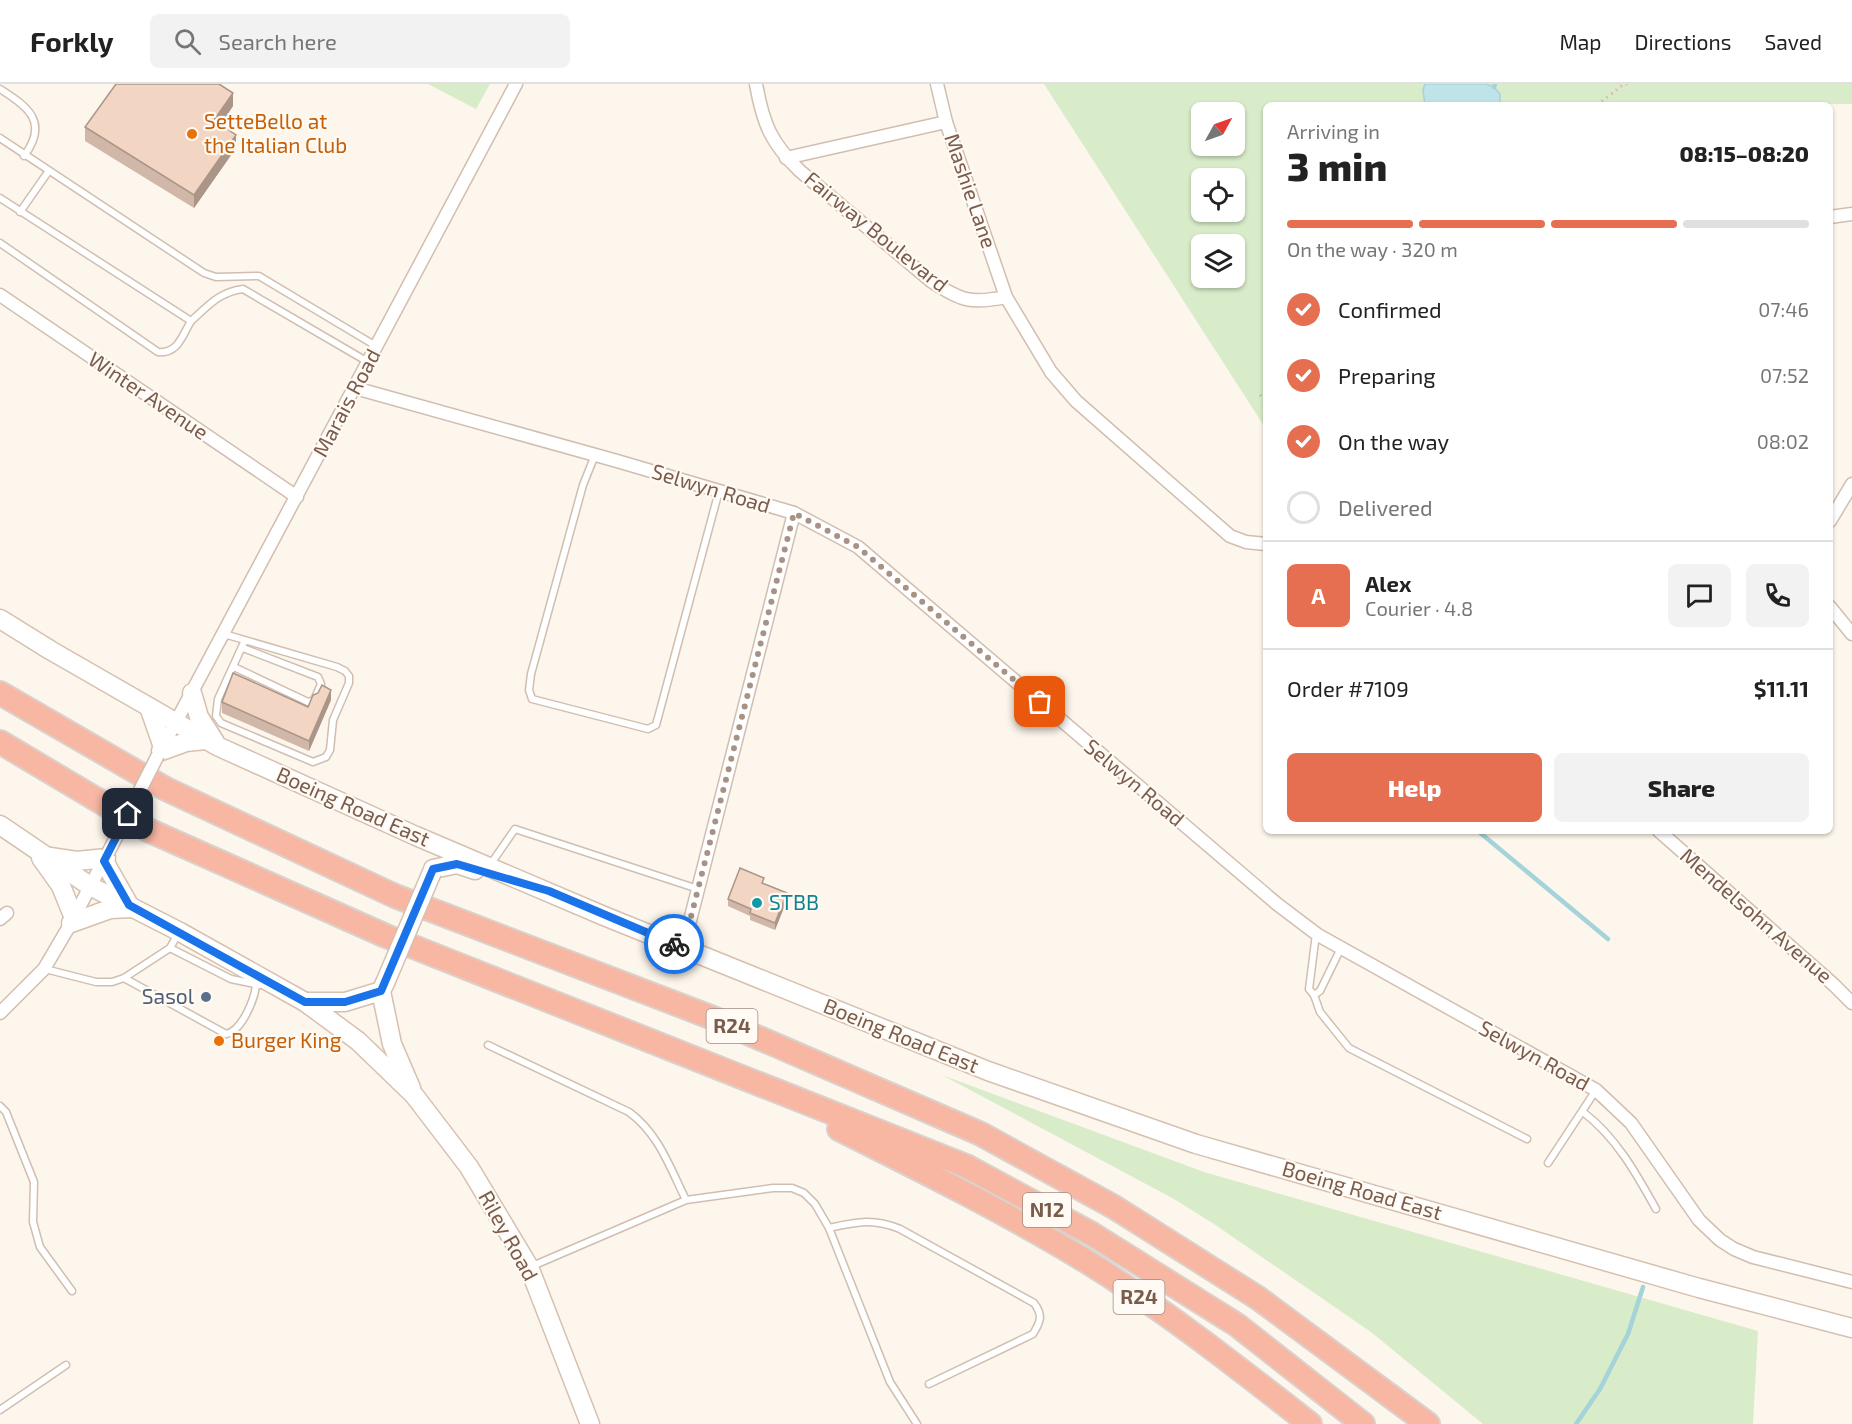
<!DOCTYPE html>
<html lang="en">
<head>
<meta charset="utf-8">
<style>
  body { margin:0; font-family:"Exo 2",sans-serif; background:#f2f2f2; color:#222; height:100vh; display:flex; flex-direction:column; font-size:22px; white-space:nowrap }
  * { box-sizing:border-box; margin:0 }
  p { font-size:20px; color:#767676 }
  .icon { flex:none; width:33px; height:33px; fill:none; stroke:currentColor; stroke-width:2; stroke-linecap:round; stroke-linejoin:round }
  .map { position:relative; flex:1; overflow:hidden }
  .drawer { position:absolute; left:1263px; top:18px; width:570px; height:732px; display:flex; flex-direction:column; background:#fff; border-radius:9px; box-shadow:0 2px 4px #0004 }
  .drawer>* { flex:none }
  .needle { width:39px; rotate:50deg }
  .buttons { position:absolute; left:1191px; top:18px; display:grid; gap:12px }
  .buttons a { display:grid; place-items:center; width:54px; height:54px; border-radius:9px; background:#fff; box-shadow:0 2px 4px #0004; font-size:30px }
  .pin { position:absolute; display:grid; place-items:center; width:51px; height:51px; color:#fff; margin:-26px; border-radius:12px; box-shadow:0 3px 9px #0006 }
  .courier { position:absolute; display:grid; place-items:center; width:60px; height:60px; margin:-30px; border:4px solid #1a73e8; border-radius:50%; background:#fff; color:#222; box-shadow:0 2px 8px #0007 }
  .head em { font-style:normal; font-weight:800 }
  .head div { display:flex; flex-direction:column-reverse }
  .head { display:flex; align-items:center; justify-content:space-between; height:102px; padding:0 24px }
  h1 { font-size:39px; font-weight:800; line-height:45px }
  .bar { display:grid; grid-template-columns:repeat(4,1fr); gap:9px 6px; align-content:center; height:72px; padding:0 24px }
  .bar i { height:8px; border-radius:4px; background:#e0e0e0 }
  .bar .selected { background:#e76f51 }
  .bar p { grid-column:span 4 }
  .line { display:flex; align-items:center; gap:15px; padding:0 24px; border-top:2px solid #e0e0e0 }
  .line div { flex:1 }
  .round { display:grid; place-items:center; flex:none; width:63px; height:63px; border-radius:9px; background:#f2f2f2 }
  ol { padding:0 24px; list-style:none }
  li { display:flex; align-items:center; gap:18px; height:66px }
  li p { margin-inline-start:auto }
  li .icon { padding:6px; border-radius:50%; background:#e76f51; color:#fff; stroke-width:4 }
  li:last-child { color:#767676 }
  li i { width:33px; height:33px; border:3px solid #e0e0e0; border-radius:50% }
  .primary-button { display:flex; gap:12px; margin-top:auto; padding:12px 24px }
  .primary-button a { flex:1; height:69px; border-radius:9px; background:#e76f51; color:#fff; font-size:24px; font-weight:800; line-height:69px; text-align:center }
  .primary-button a+a { background:#f2f2f2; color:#222 }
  header { display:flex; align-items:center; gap:36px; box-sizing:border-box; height:84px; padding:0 30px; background:#fff; border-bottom:2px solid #e0e0e0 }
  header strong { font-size:28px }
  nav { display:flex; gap:33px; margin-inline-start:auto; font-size:21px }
  .search { width:420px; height:54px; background:#f2f2f2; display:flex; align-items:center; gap:15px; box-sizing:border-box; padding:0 21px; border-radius:9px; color:#767676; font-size:22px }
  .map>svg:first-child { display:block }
</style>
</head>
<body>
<header>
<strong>Forkly</strong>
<div class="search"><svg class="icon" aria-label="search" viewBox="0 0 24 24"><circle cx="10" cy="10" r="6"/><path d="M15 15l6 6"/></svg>Search here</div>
<nav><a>Map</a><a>Directions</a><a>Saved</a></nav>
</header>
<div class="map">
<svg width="1852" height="1340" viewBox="0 0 1852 1340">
  <rect width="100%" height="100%" fill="#fdf6ec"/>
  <!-- green -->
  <g fill="#d8ecc9" fill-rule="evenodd">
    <path d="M 428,0 L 490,0 L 476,25 Z"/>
    <path d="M 1044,0 L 1852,0 L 1852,20 L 1266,21 L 1266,345 ZM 1202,28 L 1234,28 L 1234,62 L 1202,62 ZM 1202,94 L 1234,94 L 1234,128 L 1202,128 ZM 1202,160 L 1234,160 L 1234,194 L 1202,194 Z"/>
    <path d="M 942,991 L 1204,1088 L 1758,1247 L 1753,1340 L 1483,1340 L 1371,1248 L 1214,1140 L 1174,1115 Z"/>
  </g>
  <!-- water -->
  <path fill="#bfe3e8" stroke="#a5d3da" stroke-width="1.5" d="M 1425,0 L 1486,0 L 1494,3 L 1500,10 L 1500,21 L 1425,21 L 1423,6 Z"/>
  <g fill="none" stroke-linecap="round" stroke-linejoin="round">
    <!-- stream -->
    <g stroke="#a5d3da" stroke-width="4.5">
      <path d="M 1494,3 L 1495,0"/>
      <path d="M 1478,747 L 1608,855"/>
      <path d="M 1576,1340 L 1600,1305 L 1628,1250 L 1643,1203"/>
    </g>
    <!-- service casing -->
    <g stroke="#d1beb0" stroke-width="9">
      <g id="service">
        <path d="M 0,5 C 29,23 49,39 24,72"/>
        <path d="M 0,54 L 204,189 L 216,193 L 259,192 L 376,262"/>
        <path d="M 0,114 L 191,237 C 208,222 219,208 243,205 L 368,278"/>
        <path d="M 20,128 L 48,88"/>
        <path d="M 0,159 L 158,268 C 178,270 182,252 191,237"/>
        <path d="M 595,371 L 583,401 L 531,590 L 529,606 L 532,615 L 648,645 L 656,641 L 719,407"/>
        <path d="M 224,550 L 337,583 L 345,587 L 349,592 L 349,599 L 333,636 L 330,666 L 326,673 L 313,678 L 221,639 L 216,632 L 218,615 L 245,556"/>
        <path d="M 234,583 L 308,618 L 314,616 L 321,600 L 318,593 L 243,564"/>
        <path d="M 490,781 L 515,745 L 698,805"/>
        <path d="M 1316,850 L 1309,905 L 1314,911 L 1320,928 L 1349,964 L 1527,1055"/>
        <path d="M 170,864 L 231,895 L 260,901"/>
        <path d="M 45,885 L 96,898 L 112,898 L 124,894 L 170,864 L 179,848"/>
        <path d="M 124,894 L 226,950 C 242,947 254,916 256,902"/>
        <path d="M 1314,911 L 1320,907 L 1341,864"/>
        <path d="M 488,961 L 629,1028 C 659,1050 670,1084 686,1116"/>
        <path d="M 0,1022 L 6,1028 L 34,1098 L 33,1138 L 40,1163 L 72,1207"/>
        <path d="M 1583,1028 C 1616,1053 1636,1089 1656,1125"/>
        <path d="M 1548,1079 L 1596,1006"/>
        <path d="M 829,1144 C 857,1138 873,1134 900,1145 L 1034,1219 C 1043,1231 1041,1237 1033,1250 L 929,1300"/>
        <path d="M 530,1183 L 686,1116 L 773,1104 L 792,1104 L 804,1109 L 815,1120 L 829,1144 L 890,1298 L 917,1340"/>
        <path d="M 0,1326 L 66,1281"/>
      </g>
    </g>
    <!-- minor casing -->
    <g stroke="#d1beb0" stroke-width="15">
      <g id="minor">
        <path d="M 756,0 C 763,40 771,59 800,87 L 931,197 C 961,217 971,220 1006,213"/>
        <path d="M 937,0 L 946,38 L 1006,213 L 1051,288 L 1076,317 L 1230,452 L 1246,458 L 1266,460"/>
        <path d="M 786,74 L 946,38"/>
        <path d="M 1830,133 L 1852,130"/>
        <path d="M 0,211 L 297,413"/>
        <path d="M 355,304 L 617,377 L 794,429 L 858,463 L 1277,820 L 1318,851 L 1596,1006 L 1631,1039 L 1699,1136 L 1720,1156 L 1734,1165 L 1753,1173 L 1852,1198"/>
        <path d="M 1830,437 L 1852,400"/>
        <path d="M 1830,523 L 1852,550"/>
        <path d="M 161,666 L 516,0"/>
        <path d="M 1659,747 L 1834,901 L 1852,919"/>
        <path d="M 0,835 L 7,829"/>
        <path d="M 683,864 L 794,429"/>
        <path d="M 0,929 L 44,885 L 71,839 L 106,772"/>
      </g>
    </g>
    <!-- secondary casing -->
    <g stroke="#d6c0b0" stroke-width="21">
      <g id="secondary">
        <path d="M 0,535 L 50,566 L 217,662 L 416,752 L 604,832 L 988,987 L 1196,1060 L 1699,1204 L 1852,1244"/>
        <path d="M 192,609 L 199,633 L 215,658"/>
        <path d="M 149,623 L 163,663"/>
        <path d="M 161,667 L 186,658 L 205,656"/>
        <path d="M 0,741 L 90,802 L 180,848 L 305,918 L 358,957 L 414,1011 L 469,1083 L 529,1183 L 590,1340"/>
        <path d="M 50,773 L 77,777 L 106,774"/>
        <path d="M 41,774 L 61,802 L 74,834"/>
        <path d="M 104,777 L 129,821"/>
        <path d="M 433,785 L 457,780 L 475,786"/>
        <path d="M 71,839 L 110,825 L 133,824"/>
        <path d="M 385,899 L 381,907 L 392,960 L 411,1004"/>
        <path d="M 305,918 L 345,918 L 381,907"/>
      </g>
    </g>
    <!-- motorway casing -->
    <g stroke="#dad1cd" stroke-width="26">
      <g id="motorway">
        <path d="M 0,609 L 166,705 L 395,812 L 713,934 L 981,1050 L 1114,1123 L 1258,1214 L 1428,1340"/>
        <path d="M 0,658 L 148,746 L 386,852 L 966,1082 L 1092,1150 L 1237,1241 L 1363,1340"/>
        <path d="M 839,1045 C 921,1086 1003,1127 1081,1174 C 1161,1223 1236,1282 1310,1340"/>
      </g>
    </g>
    <!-- path -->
    <g stroke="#d9b8a5" stroke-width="3" stroke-dasharray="1.5 4.5" stroke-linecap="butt">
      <path d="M 1597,21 L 1624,0 L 1631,0"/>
      <path d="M 1260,311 L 1266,319"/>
    </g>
    <!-- service -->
    <use href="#service" stroke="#fff" stroke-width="6"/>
    <!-- minor -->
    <use href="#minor" stroke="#fff" stroke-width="12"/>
    <!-- secondary -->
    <use href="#secondary" stroke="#fff" stroke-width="18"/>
    <!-- motorway -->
    <use href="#motorway" stroke="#f7b7a3" stroke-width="22"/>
    <!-- minor-bridge casing -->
    <g stroke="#d1beb0" stroke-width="15" stroke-linecap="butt">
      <path id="minor-bridge" d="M 108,769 L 158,671"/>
    </g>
    <!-- secondary-bridge casing -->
    <g stroke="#d6c0b0" stroke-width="21" stroke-linecap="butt">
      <path id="secondary-bridge" d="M 385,899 L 432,788"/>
    </g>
    <!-- minor-bridge -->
    <use href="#minor-bridge" stroke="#fff" stroke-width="12"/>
    <!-- secondary-bridge -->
    <use href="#secondary-bridge" stroke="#fff" stroke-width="18"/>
  </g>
  <!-- wall -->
  <g fill="#d1b7a8">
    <path d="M 233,22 L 220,41 L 236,64 L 194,124 L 85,57 L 85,43 Z"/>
    <path d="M 331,616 L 309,667 L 222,629 L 222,618 L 308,623 Z"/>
    <path d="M 764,800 L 787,816 L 775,846 L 750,836 L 750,832 L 728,822 L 728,815 Z"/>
  </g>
  <!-- shaded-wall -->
  <g fill="#aa9588">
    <path d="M 233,9 L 233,22 L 214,50 L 214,36 Z"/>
    <path d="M 236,51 L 236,64 L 194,124 L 194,111 Z"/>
    <path d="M 331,606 L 331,616 L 309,667 L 309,657 Z"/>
    <path d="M 787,809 L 787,816 L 775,846 L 775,839 Z"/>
  </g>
  <!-- building -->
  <g fill="#f3d5c3" stroke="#aa9588" stroke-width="1.5">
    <path d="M 116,0 L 219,0 L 233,9 L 214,36 L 236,51 L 194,111 L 85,43 Z"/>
    <path d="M 233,589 L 308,623 L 313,611 L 318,609 L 322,601 L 331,606 L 309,657 L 222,618 Z"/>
    <path d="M 740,784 L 764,794 L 762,799 L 787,809 L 775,839 L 750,829 L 751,825 L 728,815 Z"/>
  </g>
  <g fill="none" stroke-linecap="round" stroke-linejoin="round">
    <!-- done -->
    <path stroke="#a89285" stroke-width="6" stroke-dasharray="0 10.8" d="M 674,860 L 683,864 L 794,429 L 858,463 L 1040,618"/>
    <!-- route -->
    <path stroke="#1a73e8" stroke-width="8" d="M 128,730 L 104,777 L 129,821 L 305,918 L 345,918 L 381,907 L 433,785 L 457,780 L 549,807 L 674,860"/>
  </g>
  <!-- markers -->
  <g fill="#e8710a" stroke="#fffaf3" stroke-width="2">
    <circle cx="192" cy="50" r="6"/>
    <circle cx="219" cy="957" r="6"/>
  </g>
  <circle fill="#0f9aa8" stroke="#fffaf3" stroke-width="2" cx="757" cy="819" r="6"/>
  <circle fill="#5c6f8a" stroke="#fffaf3" stroke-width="2" cx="206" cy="913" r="6"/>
  <g text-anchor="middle" stroke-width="4.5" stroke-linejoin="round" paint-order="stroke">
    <!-- shield labels -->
    <g fill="#fffaf3" stroke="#a28b7f" stroke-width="1.5">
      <rect x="706.5" y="925" width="51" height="34" rx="4.5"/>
      <rect x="1023" y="1109" width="48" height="34" rx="4.5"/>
      <rect x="1113.5" y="1196" width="51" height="34" rx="4.5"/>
    </g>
    <g font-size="20" font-weight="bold" fill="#7a5c4d">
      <text x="732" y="949">R24</text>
      <text x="1047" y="1133">N12</text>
      <text x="1139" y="1220">R24</text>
    </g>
    <!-- food labels -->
    <g font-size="21" fill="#c56008" stroke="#fffaf3" text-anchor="start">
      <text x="204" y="45">SetteBello at<tspan x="204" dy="24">the Italian Club</tspan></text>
      <text x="231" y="964">Burger King</text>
    </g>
    <!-- street labels -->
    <g font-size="21" fill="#7a5c4d" stroke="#fffaf3">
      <text transform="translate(970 107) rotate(71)" y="7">Mashie Lane</text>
      <text transform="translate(876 148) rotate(39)" y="7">Fairway Boulevard</text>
      <text transform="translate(148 312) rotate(34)" y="7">Winter Avenue</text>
      <text transform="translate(347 319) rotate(-62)" y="7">Marais Road</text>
      <text transform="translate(711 405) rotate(17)" y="7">Selwyn Road</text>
      <text transform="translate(1134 699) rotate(40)" y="7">Selwyn Road</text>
      <text transform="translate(353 723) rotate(24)" y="7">Boeing Road East</text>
      <text transform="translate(1756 832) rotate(41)" y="7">Mendelsohn Avenue</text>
      <text transform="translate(901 952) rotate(22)" y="7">Boeing Road East</text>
      <text transform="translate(1534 972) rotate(29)" y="7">Selwyn Road</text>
      <text transform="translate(1362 1107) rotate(16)" y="7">Boeing Road East</text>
      <text transform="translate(508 1152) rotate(61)" y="7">Riley Road</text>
    </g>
    <!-- culture labels -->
    <g font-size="21" fill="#0d838f" stroke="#fffaf3" text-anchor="start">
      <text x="769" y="826">STBB</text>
    </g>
    <!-- service labels -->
    <g font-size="21" fill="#4e5e75" stroke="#fffaf3" text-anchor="end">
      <text x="194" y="920">Sasol</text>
    </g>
  </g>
</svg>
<div class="buttons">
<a><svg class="needle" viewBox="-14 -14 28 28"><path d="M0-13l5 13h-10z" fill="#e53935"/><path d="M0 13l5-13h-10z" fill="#767676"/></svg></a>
<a><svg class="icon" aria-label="locate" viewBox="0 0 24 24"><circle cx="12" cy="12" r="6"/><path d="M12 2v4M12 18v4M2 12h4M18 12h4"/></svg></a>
<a><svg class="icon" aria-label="layers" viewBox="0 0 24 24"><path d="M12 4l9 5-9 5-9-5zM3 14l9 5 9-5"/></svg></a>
</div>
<div class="pin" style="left:1040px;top:618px;background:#ea580c"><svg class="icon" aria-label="bag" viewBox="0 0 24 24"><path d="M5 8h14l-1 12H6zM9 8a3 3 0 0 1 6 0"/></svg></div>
<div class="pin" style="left:128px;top:730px;background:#1f2937"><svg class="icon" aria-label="home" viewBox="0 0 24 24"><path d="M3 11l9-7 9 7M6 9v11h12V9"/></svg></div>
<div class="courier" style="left:674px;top:860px"><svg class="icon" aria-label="bike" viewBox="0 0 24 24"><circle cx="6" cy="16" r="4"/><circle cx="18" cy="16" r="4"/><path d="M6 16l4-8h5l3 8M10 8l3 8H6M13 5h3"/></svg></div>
<section class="drawer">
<div class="head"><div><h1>3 min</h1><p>Arriving in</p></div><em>08:15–08:20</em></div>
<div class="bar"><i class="selected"></i><i class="selected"></i><i class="selected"></i><i></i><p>On the way · 320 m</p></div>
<ol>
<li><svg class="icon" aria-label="check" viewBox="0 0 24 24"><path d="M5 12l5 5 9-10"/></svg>Confirmed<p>07:46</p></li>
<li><svg class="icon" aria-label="check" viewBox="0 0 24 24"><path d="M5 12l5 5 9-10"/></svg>Preparing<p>07:52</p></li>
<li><svg class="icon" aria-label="check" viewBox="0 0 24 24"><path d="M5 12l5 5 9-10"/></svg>On the way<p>08:02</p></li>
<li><i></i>Delivered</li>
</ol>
<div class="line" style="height:108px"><b class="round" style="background:#e76f51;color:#fff">A</b><div><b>Alex</b><p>Courier · 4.8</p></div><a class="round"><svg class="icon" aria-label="chat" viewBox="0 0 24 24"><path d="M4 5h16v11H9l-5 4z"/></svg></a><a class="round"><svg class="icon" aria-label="phone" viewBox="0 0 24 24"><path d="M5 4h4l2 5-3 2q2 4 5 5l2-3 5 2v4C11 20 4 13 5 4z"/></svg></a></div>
<div class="line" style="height:78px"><div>Order #7109</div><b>$11.11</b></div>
<div class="primary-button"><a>Help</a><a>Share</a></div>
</section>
</div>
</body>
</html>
